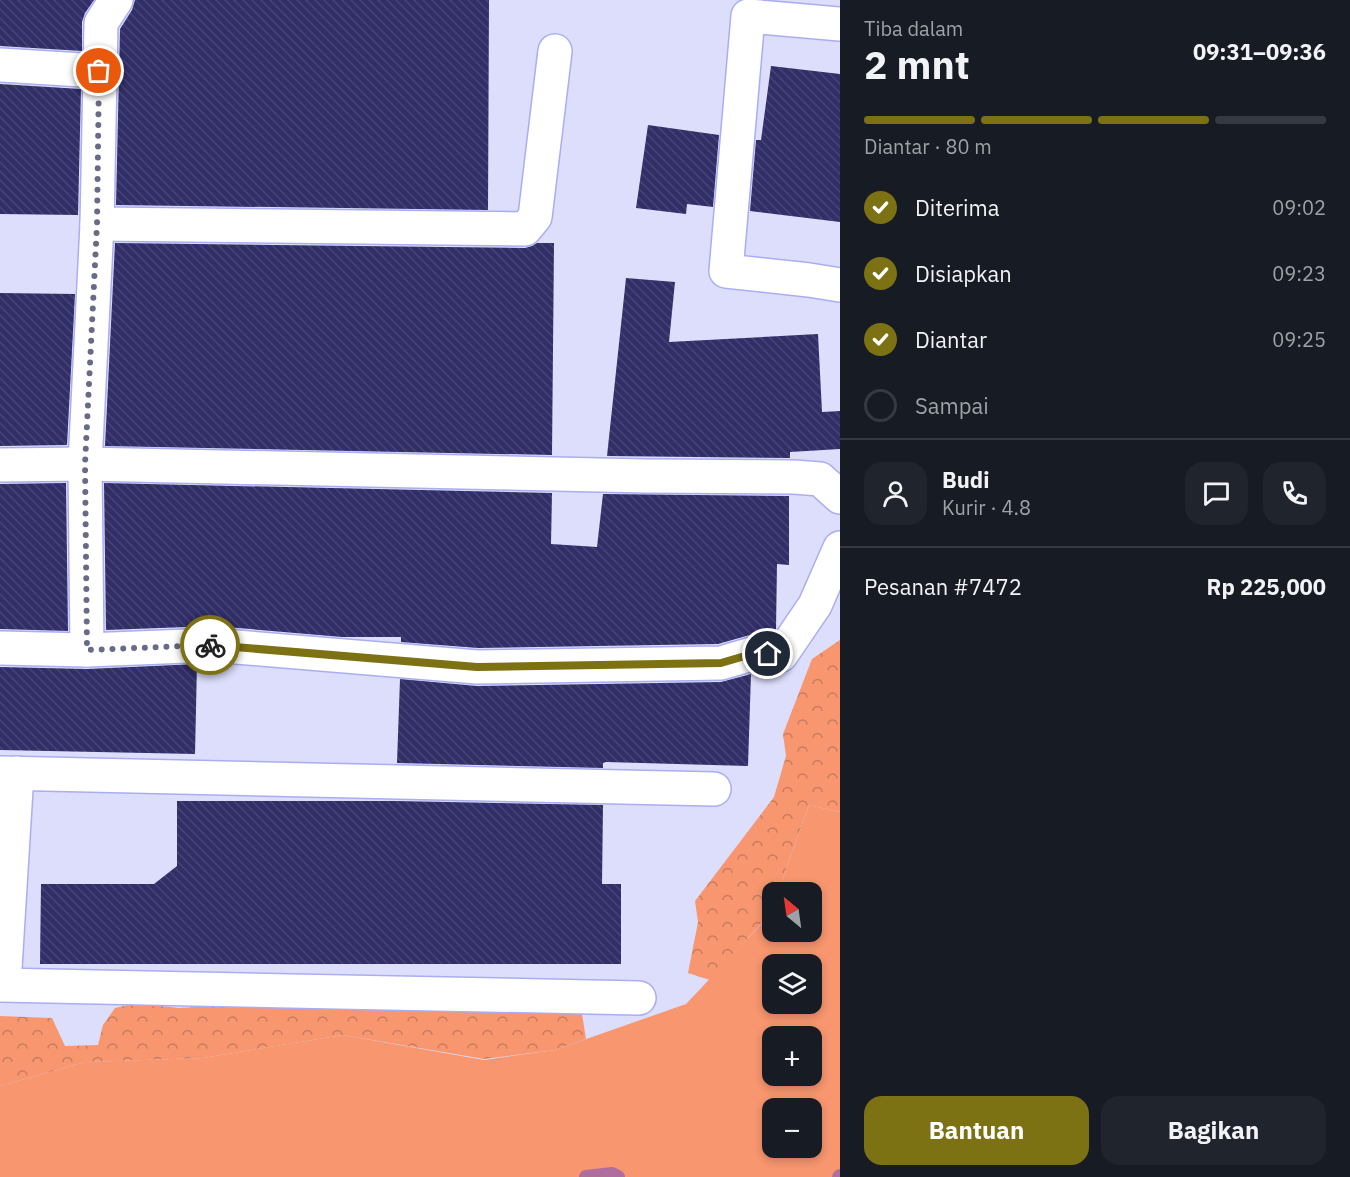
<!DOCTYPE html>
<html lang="id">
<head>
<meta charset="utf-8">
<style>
  body { margin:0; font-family:"IBM Plex Sans",sans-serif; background:#20242c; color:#f1f3f6; height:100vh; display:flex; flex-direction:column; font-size:22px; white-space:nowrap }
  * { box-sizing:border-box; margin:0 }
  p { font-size:20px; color:#9ea1a6 }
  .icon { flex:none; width:33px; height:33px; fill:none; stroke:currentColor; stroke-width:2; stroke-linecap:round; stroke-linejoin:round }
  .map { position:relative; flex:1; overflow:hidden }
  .details { display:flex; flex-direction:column; background:#171b24; width:510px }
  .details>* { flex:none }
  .needle { width:39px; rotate:331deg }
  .fabs { position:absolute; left:762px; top:882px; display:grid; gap:12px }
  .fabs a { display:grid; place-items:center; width:60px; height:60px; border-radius:12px; background:#171b24; box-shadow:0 3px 9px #0003; font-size:30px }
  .pin { position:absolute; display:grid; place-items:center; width:51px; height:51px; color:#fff; margin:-26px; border:3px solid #fff; border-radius:50%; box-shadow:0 2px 6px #0007 }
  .courier { position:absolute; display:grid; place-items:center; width:60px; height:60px; margin:-30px; border:4px solid #7d7213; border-radius:50%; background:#fff; color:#222; box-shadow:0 2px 8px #0007 }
  .overview em { font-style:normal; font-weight:700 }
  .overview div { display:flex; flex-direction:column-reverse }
  .overview { display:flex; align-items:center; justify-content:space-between; height:102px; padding:0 24px }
  h1 { font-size:39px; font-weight:700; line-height:45px }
  .bar { display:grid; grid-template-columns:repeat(4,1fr); gap:9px 6px; align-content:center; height:72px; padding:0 24px }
  .bar i { height:8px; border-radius:4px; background:#363941 }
  .bar .selected { background:#7d7213 }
  .bar p { grid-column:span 4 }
  .line { display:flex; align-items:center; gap:15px; padding:0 24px; border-top:2px solid #363941 }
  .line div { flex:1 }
  .round { display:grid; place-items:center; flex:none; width:63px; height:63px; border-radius:18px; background:#20242c }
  ol { padding:0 24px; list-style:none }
  li { display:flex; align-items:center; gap:18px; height:66px }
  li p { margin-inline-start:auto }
  li .icon { padding:6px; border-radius:50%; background:#7d7213; color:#fff; stroke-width:4 }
  li:last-child { color:#9ea1a6 }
  li i { width:33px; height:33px; border:3px solid #363941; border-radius:50% }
  .action { display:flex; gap:12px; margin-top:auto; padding:12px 24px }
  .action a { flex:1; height:69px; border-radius:18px; background:#7d7213; color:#fff; font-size:24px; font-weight:700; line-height:69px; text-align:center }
  .action a+a { background:#20242c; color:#f1f3f6 }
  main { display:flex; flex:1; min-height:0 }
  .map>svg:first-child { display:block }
</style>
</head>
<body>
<main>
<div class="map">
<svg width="840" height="1177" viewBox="0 0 840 1177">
  <defs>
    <pattern id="forest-crowns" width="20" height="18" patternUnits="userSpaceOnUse" patternTransform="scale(1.5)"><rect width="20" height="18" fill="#f7966f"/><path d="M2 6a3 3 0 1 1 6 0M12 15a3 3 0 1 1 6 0" fill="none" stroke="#c87b5d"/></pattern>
    <pattern id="building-back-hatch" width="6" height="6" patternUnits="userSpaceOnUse" patternTransform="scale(1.5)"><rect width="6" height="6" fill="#312e68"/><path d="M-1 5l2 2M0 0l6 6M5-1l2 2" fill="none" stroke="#464476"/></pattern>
  </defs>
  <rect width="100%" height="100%" fill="#dddefc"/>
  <!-- grass -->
  <path fill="#f7966f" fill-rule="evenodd" d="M 809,805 L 839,812 L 840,810 L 840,1177 L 0,1177 L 0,1086 L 85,1062 L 203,1058 L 343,1035 L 484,1060 L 555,1050 L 686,1004 L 770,915 L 772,906 L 772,932 L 812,932 L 812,892 L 778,892 ZM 772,964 L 812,964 L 812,1004 L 772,1004 ZM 772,1036 L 812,1036 L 812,1076 L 772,1076 ZM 772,1108 L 812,1108 L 812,1148 L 772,1148 Z"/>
  <!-- forest -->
  <g fill="url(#forest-crowns)">
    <path d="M 840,640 L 840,810 L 839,812 L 809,805 L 778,892 L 772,892 L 772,906 L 770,914 L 710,980 L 688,973 L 698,922 L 695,901 L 774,797 L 786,756 L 783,734 L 812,659 Z"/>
    <path d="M 350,998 L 458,1010 L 582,1014 L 586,1039 L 555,1050 L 484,1059 L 343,1035 L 203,1058 L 85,1062 L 0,1086 L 0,1016 L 52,1018 L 65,1046 L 98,1045 L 103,1025 L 115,1008 L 136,1003 L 179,1008 Z"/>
  </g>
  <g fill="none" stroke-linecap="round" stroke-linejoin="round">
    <!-- stream -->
    <g stroke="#af6e9e" stroke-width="14">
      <path d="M 586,1177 L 612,1174 L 618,1177"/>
      <path d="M 839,1177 L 840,1176"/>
    </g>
  </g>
  <!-- building -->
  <g fill="url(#building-back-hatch)">
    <path d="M 0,0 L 94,0 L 85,13 L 82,22 L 82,51 L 0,46 Z"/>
    <path d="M 135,0 L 489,0 L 488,210 L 116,205 L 120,29 L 132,10 Z"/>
    <path d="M 771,66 L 840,74 L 840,222 L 750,211 L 756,140 L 761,140 Z"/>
    <path d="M 0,84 L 81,89 L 78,215 L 0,214 Z"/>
    <path d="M 648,125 L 719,135 L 713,207 L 687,204 L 686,214 L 636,208 Z"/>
    <path d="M 115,243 L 525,248 L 532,246 L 537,243 L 554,243 L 552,455 L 105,446 Z"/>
    <path d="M 626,278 L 675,282 L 669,342 L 818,334 L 822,412 L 840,411 L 840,449 L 790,452 L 790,458 L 607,456 Z"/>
    <path d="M 0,293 L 75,294 L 67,445 L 0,446 Z"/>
    <path d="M 66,483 L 68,631 L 0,629 L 0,484 Z"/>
    <path d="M 104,483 L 552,493 L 551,544 L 597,547 L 603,494 L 789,496 L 789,565 L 777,564 L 776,629 L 772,635 L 750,635 L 718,644 L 478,648 L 401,642 L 401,637 L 342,637 L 214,626 L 106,630 Z"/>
    <path d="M 197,664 L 195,754 L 0,750 L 0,667 L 87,669 Z"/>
    <path d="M 751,674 L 748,766 L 606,762 L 603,763 L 603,768 L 397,763 L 400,679 L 477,686 L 721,682 Z"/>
    <path d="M 177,801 L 396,801 L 603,805 L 602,884 L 621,884 L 621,964 L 40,964 L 41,884 L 154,884 L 177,866 Z"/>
  </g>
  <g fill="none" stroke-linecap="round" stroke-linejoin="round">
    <!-- minor casing -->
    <g stroke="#aaadf2" stroke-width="36">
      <g id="minor">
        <path d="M 840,24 L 748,16 L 726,271 L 809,280 L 840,285"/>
        <path d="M 0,65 L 99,71"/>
        <path d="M 97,224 L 525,229 L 535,217 L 555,51"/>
        <path d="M 0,465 L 85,464 L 646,476 L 794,477 L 820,479 L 840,497"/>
        <path d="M 0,648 L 87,650 L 212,645 L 477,667 L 721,663 L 755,653 L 781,655 L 815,605 L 840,548"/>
        <path d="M 87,650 L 85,464 L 97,224 L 101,23 L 116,0"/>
        <path d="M 0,773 L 714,789"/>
        <path d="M 4,984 L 17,773"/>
        <path d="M 0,985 L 639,998"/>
      </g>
    </g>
    <!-- minor -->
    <use href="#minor" stroke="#fff" stroke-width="33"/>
  </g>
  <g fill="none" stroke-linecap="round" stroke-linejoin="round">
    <!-- done -->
    <path stroke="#696a86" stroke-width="6" stroke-dasharray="0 10.8" d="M 99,71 L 97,224 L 85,464 L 87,650 L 210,645"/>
    <!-- route -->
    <path stroke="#7d7213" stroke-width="8" d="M 210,645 L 477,667 L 721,663 L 755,653 L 768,654"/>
  </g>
</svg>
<div class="fabs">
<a><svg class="needle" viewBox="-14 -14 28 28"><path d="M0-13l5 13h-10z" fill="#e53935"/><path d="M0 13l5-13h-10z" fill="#9ea1a6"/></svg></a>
<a><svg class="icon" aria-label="layers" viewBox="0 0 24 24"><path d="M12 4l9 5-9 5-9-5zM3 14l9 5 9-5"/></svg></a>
<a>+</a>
<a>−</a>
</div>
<div class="pin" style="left:99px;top:71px;background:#ea580c"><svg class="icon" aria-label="bag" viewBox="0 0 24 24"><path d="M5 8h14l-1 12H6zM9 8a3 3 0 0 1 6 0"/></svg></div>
<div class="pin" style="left:768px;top:654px;background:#1f2937"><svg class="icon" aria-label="home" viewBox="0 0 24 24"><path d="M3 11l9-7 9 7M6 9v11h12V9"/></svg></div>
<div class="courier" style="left:210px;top:645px"><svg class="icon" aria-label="bike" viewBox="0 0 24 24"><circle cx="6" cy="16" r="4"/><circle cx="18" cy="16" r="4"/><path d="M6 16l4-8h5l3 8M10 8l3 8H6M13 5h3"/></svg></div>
</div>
<section class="details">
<div class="overview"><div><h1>2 mnt</h1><p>Tiba dalam</p></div><em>09:31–09:36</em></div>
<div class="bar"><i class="selected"></i><i class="selected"></i><i class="selected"></i><i></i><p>Diantar · 80 m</p></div>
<ol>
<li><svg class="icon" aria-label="check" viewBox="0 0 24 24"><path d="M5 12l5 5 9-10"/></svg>Diterima<p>09:02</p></li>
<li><svg class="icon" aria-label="check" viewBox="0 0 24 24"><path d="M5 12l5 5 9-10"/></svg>Disiapkan<p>09:23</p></li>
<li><svg class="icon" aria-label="check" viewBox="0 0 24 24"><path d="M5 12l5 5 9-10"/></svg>Diantar<p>09:25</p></li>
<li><i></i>Sampai</li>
</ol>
<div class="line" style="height:108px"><a class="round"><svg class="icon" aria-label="person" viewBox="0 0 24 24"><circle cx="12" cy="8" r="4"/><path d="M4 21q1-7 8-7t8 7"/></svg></a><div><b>Budi</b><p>Kurir · 4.8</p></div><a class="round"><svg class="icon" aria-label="chat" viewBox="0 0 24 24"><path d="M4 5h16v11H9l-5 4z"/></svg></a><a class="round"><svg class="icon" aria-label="phone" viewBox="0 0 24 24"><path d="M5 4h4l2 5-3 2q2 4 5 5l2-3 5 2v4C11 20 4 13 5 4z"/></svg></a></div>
<div class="line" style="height:78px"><div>Pesanan #7472</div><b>Rp 225,000</b></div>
<div class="action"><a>Bantuan</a><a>Bagikan</a></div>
</section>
</main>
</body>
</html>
